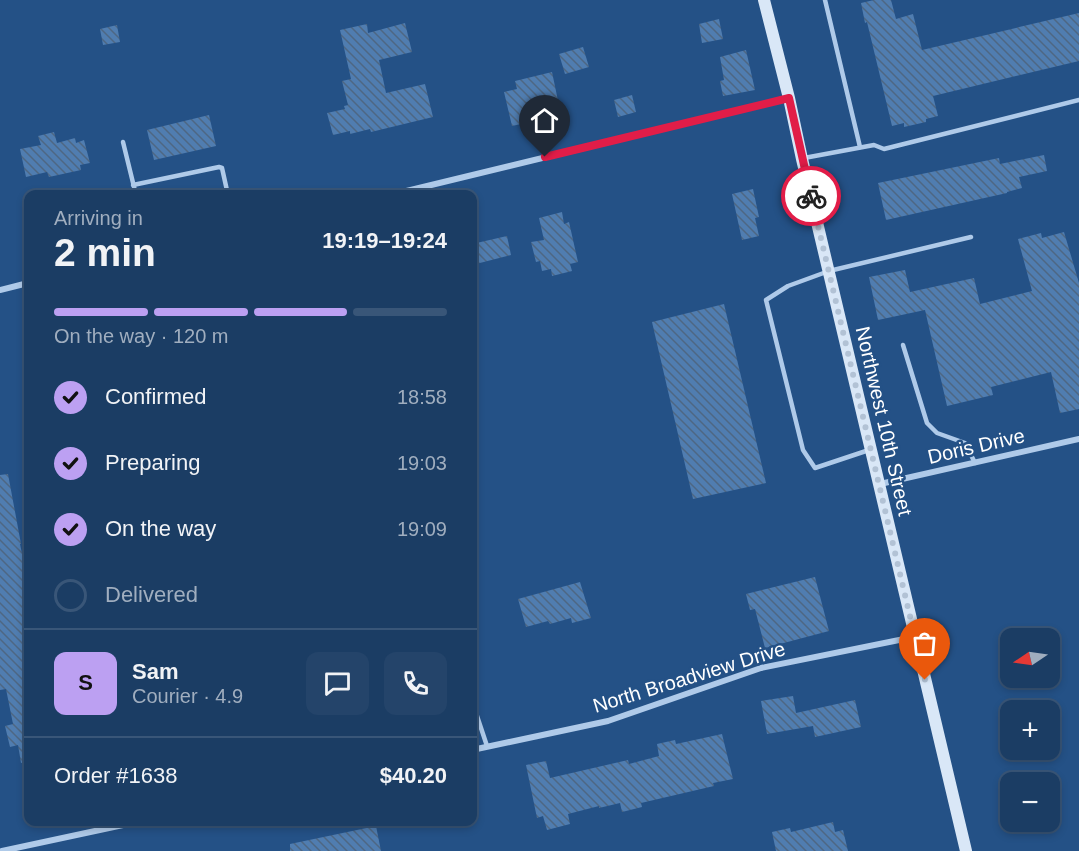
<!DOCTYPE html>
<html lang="en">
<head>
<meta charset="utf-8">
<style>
  body { margin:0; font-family:Helvetica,sans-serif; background:#24446a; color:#f1f3f6; height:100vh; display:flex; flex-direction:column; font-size:22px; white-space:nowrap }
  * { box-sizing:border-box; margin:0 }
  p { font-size:20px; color:#a0aebf }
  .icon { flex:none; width:33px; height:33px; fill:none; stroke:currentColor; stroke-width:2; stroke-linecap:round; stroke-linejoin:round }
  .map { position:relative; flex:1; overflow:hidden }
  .sheet { position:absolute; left:24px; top:190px; width:453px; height:636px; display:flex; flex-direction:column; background:#1b3d64; border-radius:12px; box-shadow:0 3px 9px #0003,0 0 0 2px #395678 }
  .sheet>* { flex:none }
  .needle { width:39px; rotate:257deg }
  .buttons { position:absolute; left:1000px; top:628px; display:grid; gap:12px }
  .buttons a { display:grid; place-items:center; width:60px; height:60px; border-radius:12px; background:#1b3d64; box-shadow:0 3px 9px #0003,0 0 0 2px #395678; font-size:30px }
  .pin { position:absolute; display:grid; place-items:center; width:51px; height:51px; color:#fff; margin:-62px -26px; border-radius:50% 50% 50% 0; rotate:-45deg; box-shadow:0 0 6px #0007 }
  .pin .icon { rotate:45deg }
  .courier { position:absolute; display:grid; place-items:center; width:60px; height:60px; margin:-30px; border:4px solid #e11d48; border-radius:50%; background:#fff; color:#222; box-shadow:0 2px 8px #0007 }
  .summary em { font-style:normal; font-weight:800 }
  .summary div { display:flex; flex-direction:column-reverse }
  .summary { display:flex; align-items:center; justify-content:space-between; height:102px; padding:0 30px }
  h1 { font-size:39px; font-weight:800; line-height:45px }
  .bar { display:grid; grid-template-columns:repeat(4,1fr); gap:9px 6px; align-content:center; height:72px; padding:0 30px }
  .bar i { height:8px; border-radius:4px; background:#395678 }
  .bar .active { background:#bca0f2 }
  .bar p { grid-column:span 4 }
  .line { display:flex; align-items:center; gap:15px; padding:0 30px; border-top:2px solid #395678 }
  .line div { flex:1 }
  .round { display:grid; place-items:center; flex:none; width:63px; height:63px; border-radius:12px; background:#24446a }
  ol { padding:0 30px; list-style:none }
  li { display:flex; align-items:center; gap:18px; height:66px }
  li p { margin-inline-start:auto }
  li .icon { padding:6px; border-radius:50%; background:#bca0f2; color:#111; stroke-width:4 }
  li:last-child { color:#a0aebf }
  li i { width:33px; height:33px; border:3px solid #395678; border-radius:50% }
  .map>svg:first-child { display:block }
</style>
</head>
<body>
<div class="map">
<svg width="1079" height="851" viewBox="0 0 1079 851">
  <defs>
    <pattern id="building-back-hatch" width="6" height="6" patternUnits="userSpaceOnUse" patternTransform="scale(1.5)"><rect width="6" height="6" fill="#507db0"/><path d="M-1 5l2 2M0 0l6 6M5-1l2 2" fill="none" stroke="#4e6783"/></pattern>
  </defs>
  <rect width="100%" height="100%" fill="#245186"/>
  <!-- building -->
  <g fill="url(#building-back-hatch)">
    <path d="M 874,0 L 891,0 L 896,19 L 913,14 L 922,50 L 1079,13 L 1079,61 L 933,96 L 938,116 L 926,119 L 926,122 L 904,127 L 904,123 L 892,126 L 867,22 L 865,23 L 861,3 Z"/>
    <path d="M 719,19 L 723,39 L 702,43 L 699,24 Z"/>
    <path d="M 405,23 L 412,52 L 379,60 L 386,93 L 425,84 L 433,117 L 371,132 L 370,129 L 350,134 L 350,131 L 333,135 L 327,113 L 345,109 L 344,106 L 348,105 L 342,81 L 351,79 L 340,30 L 367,24 L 368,33 Z"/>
    <path d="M 117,25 L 120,42 L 103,45 L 100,29 Z"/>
    <path d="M 583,47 L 589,67 L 565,74 L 559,54 Z"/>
    <path d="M 746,50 L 755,90 L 723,96 L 720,81 L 724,80 L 720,57 Z"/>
    <path d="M 552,72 L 561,115 L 512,126 L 504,92 L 517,89 L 515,81 Z"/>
    <path d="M 632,95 L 636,112 L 618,117 L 614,100 Z"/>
    <path d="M 209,115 L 216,146 L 154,160 L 147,130 Z"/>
    <path d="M 54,132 L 57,143 L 75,138 L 76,143 L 84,140 L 90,163 L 80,165 L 81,170 L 49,177 L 47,172 L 26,177 L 20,149 L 41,145 L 38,136 Z"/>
    <path d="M 1044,155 L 1047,171 L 1019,177 L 1022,188 L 1007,192 L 1007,193 L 886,220 L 878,183 L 999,158 L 1000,164 Z"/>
    <path d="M 753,189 L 759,217 L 755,218 L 759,236 L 742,240 L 732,194 Z"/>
    <path d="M 562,212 L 564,224 L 569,222 L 578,262 L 570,264 L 572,271 L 552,276 L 551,269 L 542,271 L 540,261 L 536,262 L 531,242 L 544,240 L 539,218 Z"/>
    <path d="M 1064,232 L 1079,283 L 1079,409 L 1060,413 L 1051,372 L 991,387 L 993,395 L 947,406 L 925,310 L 878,320 L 869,277 L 905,270 L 910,292 L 974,278 L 980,304 L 1032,291 L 1018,239 L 1041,233 L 1042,238 Z"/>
    <path d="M 507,236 L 511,255 L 472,265 L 472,244 Z"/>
    <path d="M 724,304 L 766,483 L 693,499 L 652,322 Z"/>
    <path d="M 8,474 L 21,544 L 20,544 L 28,582 L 28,762 L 21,763 L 18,745 L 10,747 L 5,726 L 13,724 L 6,689 L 0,690 L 0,475 Z"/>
    <path d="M 815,577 L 829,631 L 765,648 L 755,609 L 750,610 L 746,594 Z"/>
    <path d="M 580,582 L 591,618 L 572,623 L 571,618 L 550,624 L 548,621 L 526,627 L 518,599 Z"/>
    <path d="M 793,696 L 796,713 L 855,700 L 861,727 L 815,737 L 813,726 L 767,734 L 761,701 Z"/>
    <path d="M 722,734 L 733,779 L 713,783 L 714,786 L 641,803 L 642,807 L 622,812 L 620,803 L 599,808 L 599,806 L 568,814 L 570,824 L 547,830 L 543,816 L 537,818 L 526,765 L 546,761 L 550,778 L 628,760 L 629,764 L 659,756 L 657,744 L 675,740 L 676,744 Z"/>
    <path d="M 833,822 L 835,832 L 843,830 L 848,851 L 776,851 L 772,832 L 790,828 L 791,832 Z"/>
    <path d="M 376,826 L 381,851 L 290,851 L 290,844 Z"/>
  </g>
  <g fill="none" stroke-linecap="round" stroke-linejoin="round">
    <!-- service -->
    <g stroke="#afcae9" stroke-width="4.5">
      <path d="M 825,0 L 860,147"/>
      <path d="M 123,142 L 136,195"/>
      <path d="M 804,158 L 874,145 L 884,149 L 1079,100"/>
      <path d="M 133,185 L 219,167 L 222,168 L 228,195"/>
      <path d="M 903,345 L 927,423 L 937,433 L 965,443 L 975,463"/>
      <path d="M 869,450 L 815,468 L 803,450 L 766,300 L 788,286 L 829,271 L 971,237"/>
      <path d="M 472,701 L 487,746"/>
    </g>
    <!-- minor -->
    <g stroke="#afcae9" stroke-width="6">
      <path d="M 390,195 L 789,98"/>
      <path d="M 0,290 L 28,283"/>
      <path d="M 880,484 L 1079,439"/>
      <path d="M 472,750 L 608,721 L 761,668 L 914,637"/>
      <path d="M 2,851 L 137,822"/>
    </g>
    <!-- secondary -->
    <path stroke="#d9e7f7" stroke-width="12" d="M 764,0 L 789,98 L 802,159 L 966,851"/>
  </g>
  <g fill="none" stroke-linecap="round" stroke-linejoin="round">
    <!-- done -->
    <path stroke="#b2c2d5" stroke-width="6" stroke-dasharray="0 10.8" d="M 811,196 L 925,680"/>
    <!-- route -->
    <path stroke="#e11d48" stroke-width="8" d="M 545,157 L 789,98 L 811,196"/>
  </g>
  <g text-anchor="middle" stroke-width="5" stroke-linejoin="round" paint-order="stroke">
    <!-- street labels -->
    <g font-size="20" fill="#fff" stroke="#245186">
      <text transform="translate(884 421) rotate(77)" y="7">Northwest 10th Street</text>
      <text transform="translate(976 446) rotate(-13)" y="7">Doris Drive</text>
      <text transform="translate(689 677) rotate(-17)" y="7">North Broadview Drive</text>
    </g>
  </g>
</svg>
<div class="buttons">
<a><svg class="needle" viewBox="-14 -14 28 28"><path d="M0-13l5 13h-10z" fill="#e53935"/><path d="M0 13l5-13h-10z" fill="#a0aebf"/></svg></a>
<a>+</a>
<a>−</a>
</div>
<div class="pin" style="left:925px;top:680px;background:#ea580c"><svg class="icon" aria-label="bag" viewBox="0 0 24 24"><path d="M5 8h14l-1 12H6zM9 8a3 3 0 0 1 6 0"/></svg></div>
<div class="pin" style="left:545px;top:157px;background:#1f2937"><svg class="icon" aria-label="home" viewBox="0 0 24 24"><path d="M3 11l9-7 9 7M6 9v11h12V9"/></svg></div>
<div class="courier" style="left:811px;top:196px"><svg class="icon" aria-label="bike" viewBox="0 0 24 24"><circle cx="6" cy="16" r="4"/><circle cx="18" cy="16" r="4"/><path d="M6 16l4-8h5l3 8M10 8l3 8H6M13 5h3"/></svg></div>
<section class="sheet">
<div class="summary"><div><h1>2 min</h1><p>Arriving in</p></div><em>19:19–19:24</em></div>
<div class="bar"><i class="active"></i><i class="active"></i><i class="active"></i><i></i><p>On the way · 120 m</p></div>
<ol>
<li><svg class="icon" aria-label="check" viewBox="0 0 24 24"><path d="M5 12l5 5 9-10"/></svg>Confirmed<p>18:58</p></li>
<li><svg class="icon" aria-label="check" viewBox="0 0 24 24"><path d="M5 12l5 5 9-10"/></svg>Preparing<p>19:03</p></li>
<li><svg class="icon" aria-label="check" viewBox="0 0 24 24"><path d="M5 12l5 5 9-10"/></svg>On the way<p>19:09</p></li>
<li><i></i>Delivered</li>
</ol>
<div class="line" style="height:108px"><b class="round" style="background:#bca0f2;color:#111">S</b><div><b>Sam</b><p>Courier · 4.9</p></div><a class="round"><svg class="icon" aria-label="chat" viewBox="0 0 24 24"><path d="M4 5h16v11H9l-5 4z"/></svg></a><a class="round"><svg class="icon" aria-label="phone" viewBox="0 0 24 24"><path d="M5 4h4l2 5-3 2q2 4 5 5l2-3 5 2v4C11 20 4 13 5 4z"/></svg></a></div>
<div class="line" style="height:78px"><div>Order #1638</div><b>$40.20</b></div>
</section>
</div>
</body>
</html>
